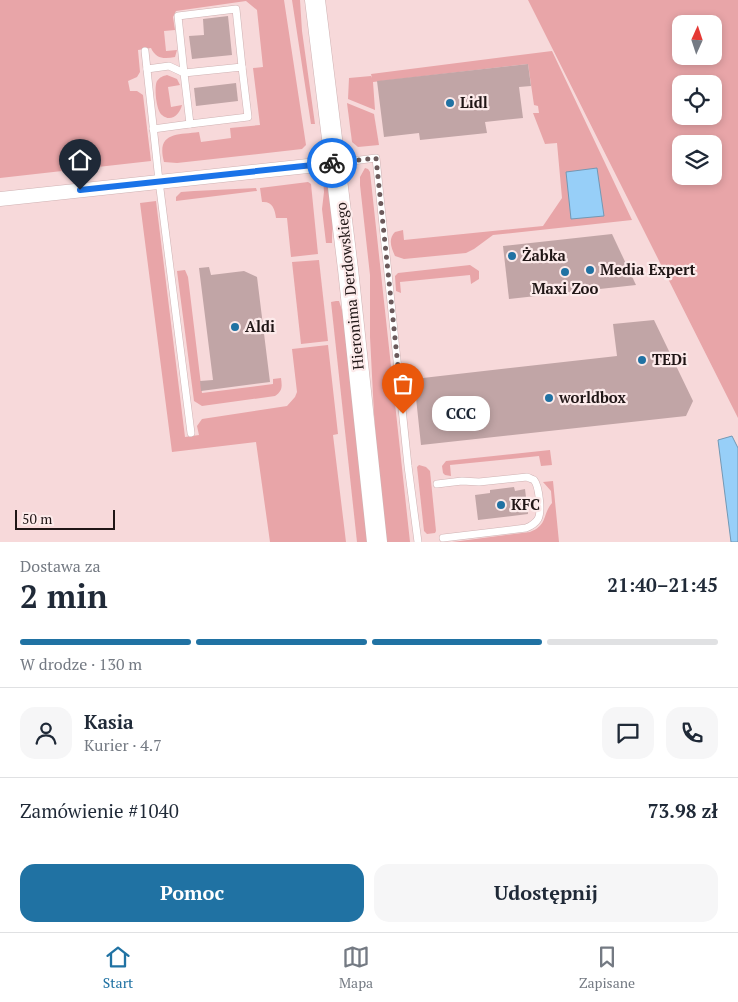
<!DOCTYPE html>
<html lang="pl">
<head>
<meta charset="utf-8">
<style>
  body { margin:0; font-family:"PT Serif",serif; background:#f6f6f7; color:#1f2937; height:100vh; display:flex; flex-direction:column; font-size:19px; white-space:nowrap }
  * { box-sizing:border-box; margin:0 }
  p { font-size:16px; color:#747a83 }
  .icon { flex:none; width:28px; height:28px; fill:none; stroke:currentColor; stroke-width:2; stroke-linecap:round; stroke-linejoin:round }
  .map { position:relative; height:542px; overflow:hidden }
  .side { display:flex; flex-direction:column; background:#fff; flex:1 }
  .side>* { flex:none }
  .needle { width:32px; rotate:3deg }
  .buttons { position:absolute; left:672px; top:15px; display:grid; gap:10px }
  .buttons a { display:grid; place-items:center; width:50px; height:50px; border-radius:10px; background:#fff; box-shadow:0 2px 8px #0003; font-size:25px }
  .scale { position:absolute; left:15px; bottom:12px; width:100px; box-sizing:border-box; padding-left:5px; border:2px solid #201616; border-top:0; font-size:14px; line-height:18px; white-space:nowrap; color:#201616; -webkit-text-stroke:4px #fceaea; paint-order:stroke }
  .pin { position:absolute; display:grid; place-items:center; width:42px; height:42px; color:#fff; margin:-51px -21px; border-radius:50% 50% 50% 0; rotate:-45deg; box-shadow:0 0 5px #0007 }
  .pin .icon { rotate:45deg }
  .courier { position:absolute; display:grid; place-items:center; width:50px; height:50px; margin:-25px; border:4px solid #1a73e8; border-radius:50%; background:#fff; color:#222; box-shadow:0 1px 6px #0007 }
  .bubble { position:absolute; height:35px; border-radius:15px; background:#fff; box-shadow:0 2px 8px #0003; font-size:16px; font-weight:800; line-height:35px; text-align:center }
  .head em { font-style:normal; font-weight:800 }
  .head div { display:flex; flex-direction:column-reverse }
  .head { display:flex; align-items:center; justify-content:space-between; height:85px; padding:0 20px }
  h1 { font-size:32px; font-weight:800; line-height:38px }
  .bar { display:grid; grid-template-columns:repeat(4,1fr); gap:8px 5px; align-content:center; height:60px; padding:0 20px }
  .bar i { height:6px; border-radius:4px; background:#e0e1e3 }
  .bar .selected { background:#2072a3 }
  .bar p { grid-column:span 4 }
  .line { display:flex; align-items:center; gap:12px; padding:0 20px; border-top:1px solid #e0e1e3 }
  .line div { flex:1 }
  .round { display:grid; place-items:center; flex:none; width:52px; height:52px; border-radius:15px; background:#f6f6f7 }
  .cta { display:flex; gap:10px; margin-top:auto; padding:10px 20px }
  .cta a { flex:1; height:58px; border-radius:15px; background:#2072a3; color:#fff; font-size:20px; font-weight:800; line-height:58px; text-align:center }
  .cta a+a { background:#f6f6f7; color:#1f2937 }
  .menu { display:flex; justify-content:space-around; align-items:center; height:70px; border-top:1px solid #e0e1e3; background:#fff; font-size:14px; color:#747a83 }
  .menu a { display:grid; justify-items:center; gap:2px }
  .menu .selected { color:#2072a3 }
  .map>svg:first-child { display:block }
</style>
</head>
<body>
<div class="map">
<svg width="738" height="542" viewBox="0 0 738 542">
  <rect width="100%" height="100%" fill="#f7d9da"/>
  <!-- green -->
  <g fill="#e8a5a8" fill-rule="evenodd">
    <path d="M 0,0 L 284,0 L 306,145 L 302,149 L 177,163 L 164,162 C 156,132 177,135 199,132 L 201,142 L 231,138 L 230,128 L 260,125 L 253,68 L 263,67 L 257,10 L 246,1 L 176,11 L 173,17 L 175,30 L 164,31 L 166,51 L 177,50 L 175,57 C 164,59 156,59 151,48 L 138,50 L 140,72 L 137,77 L 128,81 L 130,91 L 137,91 L 143,95 L 151,161 L 0,178 Z"/>
    <path d="M 292,0 L 300,0 L 302,31 L 315,124 L 311,124 Z"/>
    <path d="M 528,0 L 738,0 L 738,418 ZM 681,24 L 714,24 L 714,56 L 681,56 ZM 681,84 L 714,84 L 714,116 L 681,116 ZM 681,144 L 714,144 L 714,176 L 681,176 Z"/>
    <path d="M 552,51 L 632,220 L 493,235 L 474,249 L 466,253 L 404,259 L 395,256 C 391,247 388,239 395,232 L 403,230 L 404,240 L 543,226 L 562,198 L 557,143 L 545,144 L 533,113 L 539,113 L 538,106 L 534,105 L 528,64 L 373,82 L 375,110 L 348,99 L 349,78 L 371,76 L 372,78 L 371,74 Z"/>
    <path d="M 167,75 L 177,79 L 180,85 L 168,87 L 171,107 L 182,105 C 180,114 171,123 162,115 C 156,111 154,86 157,81 C 160,77 163,76 167,75 Z"/>
    <path d="M 347,103 L 374,114 L 379,145 L 358,147 L 352,142 Z"/>
    <path d="M 365,168 L 368,169 L 370,172 L 410,542 L 384,542 L 374,414 L 370,337 L 370,275 L 360,185 L 360,177 Z"/>
    <path d="M 323,179 C 338,193 332,224 332,243 L 326,243 L 322,209 L 324,192 Z"/>
    <path d="M 308,182 L 311,184 L 318,254 L 291,257 L 287,218 L 276,218 C 275,209 272,201 262,202 L 260,188 Z"/>
    <path d="M 256,188 L 257,191 L 176,201 L 176,197 L 181,192 L 194,191 Z"/>
    <path d="M 156,201 L 185,437 L 199,435 L 197,426 L 202,419 L 287,406 L 295,397 L 297,392 L 292,349 L 328,345 L 338,434 L 333,435 L 346,542 L 270,542 L 256,442 L 172,452 L 140,203 Z"/>
    <path d="M 319,260 L 328,341 L 301,344 L 292,262 Z"/>
    <path d="M 470,265 L 479,271 L 479,279 L 471,284 L 470,275 L 400,282 L 401,293 L 396,291 L 395,276 L 398,273 Z"/>
    <path d="M 185,270 L 188,277 L 202,393 L 273,384 L 273,379 L 281,378 C 282,386 283,391 275,396 L 202,406 L 194,401 L 177,271 Z"/>
    <path d="M 336,301 L 339,301 L 345,319 L 368,542 L 357,542 L 331,302 Z"/>
    <path d="M 550,450 L 552,465 L 541,466 L 539,456 L 450,465 L 451,476 L 445,475 L 443,473 L 442,466 L 446,461 Z"/>
    <path d="M 419,465 L 426,467 L 430,471 L 436,531 L 435,533 L 427,534 L 424,531 L 417,467 Z"/>
    <path d="M 553,481 L 559,542 L 452,542 L 530,532 C 548,525 542,515 552,503 L 551,491 L 543,482 Z"/>
  </g>
  <!-- water -->
  <g fill="#97cff8" stroke="#7398b4">
    <path d="M 597,168 L 604,216 L 571,219 L 566,172 Z"/>
    <path d="M 732,436 L 738,448 L 738,542 L 731,542 L 718,440 Z"/>
  </g>
  <!-- building -->
  <g fill="#c1a5a6">
    <path d="M 228,16 L 232,55 L 192,59 L 189,36 L 204,35 L 203,19 Z"/>
    <path d="M 528,64 L 531,86 L 519,87 L 523,118 L 485,122 L 487,133 L 420,140 L 419,133 L 384,137 L 377,81 Z"/>
    <path d="M 236,83 L 238,101 L 196,106 L 194,88 Z"/>
    <path d="M 612,234 L 636,285 L 509,299 L 503,246 Z"/>
    <path d="M 209,267 L 211,275 L 244,271 L 257,277 L 270,382 L 201,391 L 200,381 L 213,380 L 199,268 Z"/>
    <path d="M 654,320 L 693,401 L 686,416 L 421,445 L 414,379 L 617,356 L 613,324 Z"/>
    <path d="M 514,487 L 515,491 L 525,489 L 528,514 L 478,520 L 475,495 L 490,493 L 490,490 Z"/>
  </g>
  <g fill="none" stroke-linecap="round" stroke-linejoin="round">
    <!-- service casing -->
    <g stroke="#cfb2b3" stroke-width="8">
      <g id="service">
        <path d="M 145,51 L 159,181 L 191,433"/>
        <path d="M 242,67 L 248,117 L 190,124 L 184,73 Z"/>
        <path d="M 147,69 L 169,66 L 184,73"/>
        <path d="M 184,73 L 178,16 L 236,9 L 242,67"/>
        <path d="M 153,129 L 190,124"/>
        <path d="M 336,163 L 376,158 L 408,466 L 418,542"/>
        <path d="M 437,484 L 462,481 L 479,482 L 527,477 C 529,478 532,479 534,480 C 539,486 542,512 538,519 C 535,524 531,526 526,528 L 443,538"/>
      </g>
    </g>
    <!-- minor casing -->
    <g stroke="#cfb2b3" stroke-width="15">
      <path id="minor" d="M 0,199 L 336,163"/>
    </g>
    <!-- secondary casing -->
    <g stroke="#cfb2b3" stroke-width="21">
      <path id="secondary" d="M 315,0 L 348,269 L 377,542"/>
    </g>
    <!-- service -->
    <use href="#service" stroke="#fff" stroke-width="7"/>
    <!-- minor -->
    <use href="#minor" stroke="#fff" stroke-width="14"/>
    <!-- secondary -->
    <use href="#secondary" stroke="#fff" stroke-width="20"/>
  </g>
  <g fill="none" stroke-linecap="round" stroke-linejoin="round">
    <!-- done -->
    <path stroke="#6b5a5b" stroke-width="5" stroke-dasharray="0 9" d="M 332,163 L 376,158 L 403,414"/>
    <!-- route -->
    <path stroke="#1a73e8" stroke-width="6" d="M 80,190 L 332,163"/>
  </g>
  <!-- markers -->
  <g fill="#2072a3" stroke="#fceaea" stroke-width="2">
    <circle cx="450" cy="103" r="5"/>
    <circle cx="512" cy="256" r="5"/>
    <circle cx="590" cy="270" r="5"/>
    <circle cx="565" cy="272" r="5"/>
    <circle cx="235" cy="327" r="5"/>
    <circle cx="642" cy="360" r="5"/>
    <circle cx="549" cy="398" r="5"/>
    <circle cx="501" cy="505" r="5"/>
  </g>
  <g text-anchor="middle" stroke-width="4.5" stroke-linejoin="round" paint-order="stroke">
    <!-- poi labels -->
    <g font-size="15" font-weight="bold" fill="#201616" stroke="#fceaea" text-anchor="start">
      <text x="460" y="108">Lidl</text>
      <text x="522" y="261">Żabka</text>
      <text x="600" y="275">Media Expert</text>
      <text x="565" y="294" text-anchor="middle">Maxi Zoo</text>
      <text x="245" y="332">Aldi</text>
      <text x="652" y="365">TEDi</text>
      <text x="559" y="403">worldbox</text>
      <text x="511" y="510">KFC</text>
    </g>
    <!-- street labels -->
    <g font-size="15" fill="#201616" stroke="#fceaea">
      <text transform="translate(350 286) rotate(-96)" y="5">Hieronima Derdowskiego</text>
    </g>
  </g>
</svg>
<div class="buttons">
<a><svg class="needle" viewBox="-14 -14 28 28"><path d="M0-13l5 13h-10z" fill="#e53935"/><path d="M0 13l5-13h-10z" fill="#747a83"/></svg></a>
<a><svg class="icon" aria-label="locate" viewBox="0 0 24 24"><circle cx="12" cy="12" r="6"/><path d="M12 2v4M12 18v4M2 12h4M18 12h4"/></svg></a>
<a><svg class="icon" aria-label="layers" viewBox="0 0 24 24"><path d="M12 4l9 5-9 5-9-5zM3 14l9 5 9-5"/></svg></a>
</div>
<div class="scale">50 m</div>
<div class="pin" style="left:403px;top:414px;background:#ea580c"><svg class="icon" aria-label="bag" viewBox="0 0 24 24"><path d="M5 8h14l-1 12H6zM9 8a3 3 0 0 1 6 0"/></svg></div>
<div class="pin" style="left:80px;top:190px;background:#1f2937"><svg class="icon" aria-label="home" viewBox="0 0 24 24"><path d="M3 11l9-7 9 7M6 9v11h12V9"/></svg></div>
<div class="courier" style="left:332px;top:163px"><svg class="icon" aria-label="bike" viewBox="0 0 24 24"><circle cx="6" cy="16" r="4"/><circle cx="18" cy="16" r="4"/><path d="M6 16l4-8h5l3 8M10 8l3 8H6M13 5h3"/></svg></div>
<div class="bubble" style="left:432px;top:396px;width:58px">CCC</div>
</div>
<section class="side">
<div class="head"><div><h1>2 min</h1><p>Dostawa za</p></div><em>21:40–21:45</em></div>
<div class="bar"><i class="selected"></i><i class="selected"></i><i class="selected"></i><i></i><p>W drodze · 130 m</p></div>
<div class="line" style="height:90px"><a class="round"><svg class="icon" aria-label="person" viewBox="0 0 24 24"><circle cx="12" cy="8" r="4"/><path d="M4 21q1-7 8-7t8 7"/></svg></a><div><b>Kasia</b><p>Kurier · 4.7</p></div><a class="round"><svg class="icon" aria-label="chat" viewBox="0 0 24 24"><path d="M4 5h16v11H9l-5 4z"/></svg></a><a class="round"><svg class="icon" aria-label="phone" viewBox="0 0 24 24"><path d="M5 4h4l2 5-3 2q2 4 5 5l2-3 5 2v4C11 20 4 13 5 4z"/></svg></a></div>
<div class="line" style="height:65px"><div>Zamówienie #1040</div><b>73.98 zł</b></div>
<div class="cta"><a>Pomoc</a><a>Udostępnij</a></div>
</section>
<nav class="menu">
<a class="selected"><svg class="icon" aria-label="home" viewBox="0 0 24 24"><path d="M3 11l9-7 9 7M6 9v11h12V9"/></svg>Start</a>
<a><svg class="icon" aria-label="map" viewBox="0 0 24 24"><path d="M3 6l6-2 6 2 6-2v14l-6 2-6-2-6 2zM9 4v14M15 6v14"/></svg>Mapa</a>
<a><svg class="icon" aria-label="saved" viewBox="0 0 24 24"><path d="M7 4h10v16l-5-4-5 4z"/></svg>Zapisane</a>
</nav>
</body>
</html>
